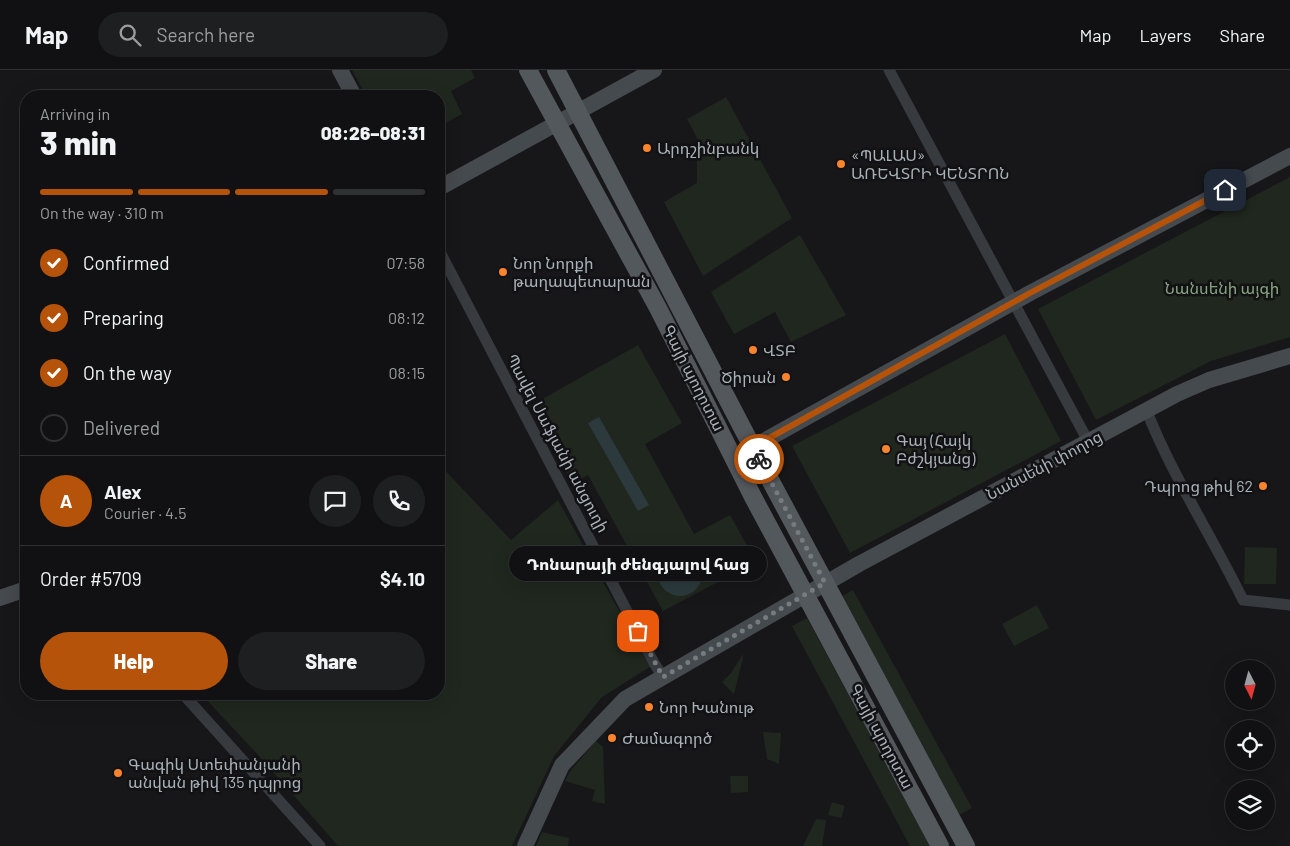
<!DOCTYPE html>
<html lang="en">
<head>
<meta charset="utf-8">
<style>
  body { margin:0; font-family:Barlow,"Noto Sans Armenian",sans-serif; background:#1e1f21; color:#f1f3f6; height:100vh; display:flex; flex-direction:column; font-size:19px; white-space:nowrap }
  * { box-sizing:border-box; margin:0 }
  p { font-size:16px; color:#9c9da0 }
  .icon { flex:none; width:28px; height:28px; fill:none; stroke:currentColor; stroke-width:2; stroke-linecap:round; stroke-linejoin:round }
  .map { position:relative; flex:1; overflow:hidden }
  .sheet { position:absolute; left:20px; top:20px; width:425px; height:610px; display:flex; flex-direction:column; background:#111113; border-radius:20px; box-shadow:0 5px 20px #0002,0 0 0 1px #303133 }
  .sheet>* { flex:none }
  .needle { width:32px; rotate:174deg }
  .tools { position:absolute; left:1225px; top:590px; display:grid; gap:10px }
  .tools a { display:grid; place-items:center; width:50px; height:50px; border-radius:50%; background:#111113; box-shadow:0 5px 20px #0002,0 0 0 1px #303133; font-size:25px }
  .pin { position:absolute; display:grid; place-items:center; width:42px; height:42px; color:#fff; margin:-21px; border-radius:10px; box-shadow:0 2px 8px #0006 }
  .courier { position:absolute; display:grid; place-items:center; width:50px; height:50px; margin:-25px; border:4px solid #b45309; border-radius:50%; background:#fff; color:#222; box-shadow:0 1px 6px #0007 }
  .bubble { position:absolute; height:35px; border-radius:18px; background:#111113; box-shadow:0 5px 20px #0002,0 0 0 1px #303133; font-size:16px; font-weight:800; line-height:35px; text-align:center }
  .headline em { font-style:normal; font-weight:800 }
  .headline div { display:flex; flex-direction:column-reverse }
  .headline { display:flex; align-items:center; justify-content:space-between; height:85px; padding:0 20px }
  h1 { font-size:32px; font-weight:800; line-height:38px }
  .bar { display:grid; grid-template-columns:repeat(4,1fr); gap:8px 5px; align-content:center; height:60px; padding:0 20px }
  .bar i { height:6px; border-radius:4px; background:#303133 }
  .bar .active { background:#b45309 }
  .bar p { grid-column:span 4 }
  .line { display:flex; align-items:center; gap:12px; padding:0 20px; border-top:1px solid #303133 }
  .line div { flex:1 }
  .round { display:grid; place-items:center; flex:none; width:52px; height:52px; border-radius:26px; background:#1e1f21 }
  ol { padding:0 20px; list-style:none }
  li { display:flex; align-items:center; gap:15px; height:55px }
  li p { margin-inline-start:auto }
  li .icon { padding:5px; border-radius:50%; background:#b45309; color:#fff; stroke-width:4 }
  li:last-child { color:#9c9da0 }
  li i { width:28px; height:28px; border:2px solid #303133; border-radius:50% }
  .button { display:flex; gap:10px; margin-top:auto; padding:10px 20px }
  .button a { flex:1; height:58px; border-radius:30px; background:#b45309; color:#fff; font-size:20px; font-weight:800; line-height:58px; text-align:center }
  .button a+a { background:#1e1f21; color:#f1f3f6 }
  header { display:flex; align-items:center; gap:30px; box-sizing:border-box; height:70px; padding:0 25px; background:#111113; border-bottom:1px solid #303133 }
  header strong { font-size:24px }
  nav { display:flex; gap:28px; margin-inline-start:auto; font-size:18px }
  .search { width:350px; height:45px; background:#1e1f21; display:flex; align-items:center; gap:12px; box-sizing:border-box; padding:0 18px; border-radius:28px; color:#9c9da0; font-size:19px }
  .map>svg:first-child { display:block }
</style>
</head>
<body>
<header>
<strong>Map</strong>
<div class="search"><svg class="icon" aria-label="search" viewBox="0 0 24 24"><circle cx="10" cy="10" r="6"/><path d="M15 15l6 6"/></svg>Search here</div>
<nav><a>Map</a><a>Layers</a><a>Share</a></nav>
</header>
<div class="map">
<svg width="1290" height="776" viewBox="0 0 1290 776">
  <rect width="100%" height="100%" fill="#171719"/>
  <!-- green -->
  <g fill="#1f271e">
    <path d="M 352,0 L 471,0 L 475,8 L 451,21 L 462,44 L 444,54 L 439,47 L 439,26 L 366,26 Z"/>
    <path d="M 726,27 L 792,148 L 703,206 L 664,132 L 697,113 L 697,68 L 687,49 Z"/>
    <path d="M 1290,107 L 1290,267 L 1211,291 L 1096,350 L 1038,239 Z"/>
    <path d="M 800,165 L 846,245 L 791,272 L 775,242 L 734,264 L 711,222 Z"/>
    <path d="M 1005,264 L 1061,371 L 850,483 L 792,376 Z"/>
    <path d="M 638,275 L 682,353 L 645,374 L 694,464 L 730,445 L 756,492 L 663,541 L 588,405 L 573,413 L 530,336 Z"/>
    <path d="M 439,394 L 511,470 L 558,430 L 650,597 L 602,627 L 554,686 L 512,776 L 338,776 L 261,688 L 201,624 L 439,624 Z"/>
    <path d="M 1245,477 L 1277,478 L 1276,514 L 1244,514 Z"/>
    <path d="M 853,520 L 972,738 L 959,745 L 841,527 Z"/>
    <path d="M 1037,535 L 1049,558 L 1014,576 L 1002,554 Z"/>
    <path d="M 807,548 L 930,776 L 910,776 L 792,556 Z"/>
    <path d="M 743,584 L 743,588 L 734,624 L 722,612 L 731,603 Z"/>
    <path d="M 763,662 L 781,663 L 779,694 L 767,689 Z"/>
    <path d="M 596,671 L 603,677 L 605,734 L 592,731 L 595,720 L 565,711 L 571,700 Z"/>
    <path d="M 730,706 L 748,706 L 748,722 L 731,723 Z"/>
    <path d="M 832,732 L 845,736 L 841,748 L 828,745 Z"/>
    <path d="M 816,749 L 826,750 L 822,776 L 803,776 Z"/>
    <path d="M 542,762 L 569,768 L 568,776 L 536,776 Z"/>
  </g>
  <!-- water -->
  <g fill="#2c3a3d">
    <path d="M 599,347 L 649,435 L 638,441 L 588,353 Z"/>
    <circle cx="680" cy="504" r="22"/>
  </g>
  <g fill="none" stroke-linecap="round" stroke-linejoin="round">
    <!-- street -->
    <g stroke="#373a3e" stroke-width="11">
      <path d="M 889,0 L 1088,371"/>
      <path d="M 439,180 L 654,593 L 663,607"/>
      <path d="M 1146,339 C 1172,406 1212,466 1243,530 L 1290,535"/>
      <path d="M 183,624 L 320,776"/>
    </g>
    <!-- secondary -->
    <g stroke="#454a4e" stroke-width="16">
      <path d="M 340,0 L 354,26"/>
      <path d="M 439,118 L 654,0"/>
      <path d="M 753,377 L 1030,223 L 1290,86"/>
      <path d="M 0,528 L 26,519"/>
      <path d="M 525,776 L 562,695 L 625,629 L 859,494 L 1177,324 L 1209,310 L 1290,286"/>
    </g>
    <!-- primary -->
    <g stroke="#53585d" stroke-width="18">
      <path d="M 528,0 L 658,238 L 753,427 L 940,776"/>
      <path d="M 556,0 L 745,363 L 966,776"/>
    </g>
  </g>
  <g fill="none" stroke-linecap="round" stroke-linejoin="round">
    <!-- done -->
    <path stroke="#757c81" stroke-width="5" stroke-dasharray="0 9" d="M 638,561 L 663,607 L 825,513 L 759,389"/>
    <!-- route -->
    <path stroke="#b45309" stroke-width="6" d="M 759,389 L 753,377 L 1030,223 L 1225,120"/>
  </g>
  <!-- markers -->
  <g fill="#fa832d" stroke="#121214" stroke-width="2">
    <circle cx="647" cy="78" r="5"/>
    <circle cx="841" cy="94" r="5"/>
    <circle cx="503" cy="202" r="5"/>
    <circle cx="753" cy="280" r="5"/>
    <circle cx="786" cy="307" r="5"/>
    <circle cx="886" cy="379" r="5"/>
    <circle cx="1263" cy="416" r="5"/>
    <circle cx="649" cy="637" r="5"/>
    <circle cx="612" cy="668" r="5"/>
    <circle cx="118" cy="703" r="5"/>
  </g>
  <g text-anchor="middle" stroke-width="5" stroke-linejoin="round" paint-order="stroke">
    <!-- poi labels -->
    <g font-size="16" fill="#a8b2b9" stroke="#121214" text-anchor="start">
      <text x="657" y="84">Արդշինբանկ</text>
      <text x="851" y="91">«ՊԱԼԱՍ»<tspan x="851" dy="18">ԱՌԵՎՏՐԻ ԿԵՆՏՐՈՆ</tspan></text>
      <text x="513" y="199">Նոր Նորքի<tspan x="513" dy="18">թաղապետարան</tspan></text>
      <text x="763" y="286">ՎՏԲ</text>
      <text x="776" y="313" text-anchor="end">Ծիրան</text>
      <text x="896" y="376">Գայ (Հայկ<tspan x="896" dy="18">Բժշկյանց)</tspan></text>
      <text x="1253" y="422" text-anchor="end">Դպրոց թիվ 62</text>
      <text x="659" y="643">Նոր Խանութ</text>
      <text x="622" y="674">Ժամագործ</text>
      <text x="128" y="700">Գագիկ Ստեփանյանի<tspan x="128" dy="18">անվան թիվ 135 դպրոց</tspan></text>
    </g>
    <!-- park labels -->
    <g font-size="16" fill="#85a57e" stroke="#121214">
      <text x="1222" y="224">Նանսենի այգի</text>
    </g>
    <!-- street labels -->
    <g font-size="16" fill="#a8b2b9" stroke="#121214">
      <text transform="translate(694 308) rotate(63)" y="6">Գայի պողոտա</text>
      <text transform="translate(558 373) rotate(62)" y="6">Պավել Սաֆյանի անցուղի</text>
      <text transform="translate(1044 395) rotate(-28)" y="6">Նանսենի փողոց</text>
      <text transform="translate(882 666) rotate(62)" y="6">Գայի պողոտա</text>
    </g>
  </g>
</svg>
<div class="tools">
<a><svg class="needle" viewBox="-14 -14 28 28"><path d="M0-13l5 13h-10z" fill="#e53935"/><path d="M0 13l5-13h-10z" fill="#9c9da0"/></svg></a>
<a><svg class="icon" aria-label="locate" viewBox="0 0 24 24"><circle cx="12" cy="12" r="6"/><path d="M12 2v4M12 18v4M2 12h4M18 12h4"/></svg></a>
<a><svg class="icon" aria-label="layers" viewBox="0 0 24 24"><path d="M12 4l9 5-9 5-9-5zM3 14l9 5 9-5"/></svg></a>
</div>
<div class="pin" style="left:638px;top:561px;background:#ea580c"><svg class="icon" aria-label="bag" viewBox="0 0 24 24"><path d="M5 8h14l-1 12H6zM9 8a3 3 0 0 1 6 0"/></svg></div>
<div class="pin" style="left:1225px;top:120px;background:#1f2937"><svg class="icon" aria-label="home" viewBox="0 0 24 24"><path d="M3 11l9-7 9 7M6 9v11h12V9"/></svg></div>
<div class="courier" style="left:759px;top:389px"><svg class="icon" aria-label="bike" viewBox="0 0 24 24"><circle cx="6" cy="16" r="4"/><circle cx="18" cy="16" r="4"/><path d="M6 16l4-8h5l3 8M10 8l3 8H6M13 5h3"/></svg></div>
<div class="bubble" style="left:509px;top:476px;width:258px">Դոնարայի ժենգյալով հաց</div>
<section class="sheet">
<div class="headline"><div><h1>3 min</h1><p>Arriving in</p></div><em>08:26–08:31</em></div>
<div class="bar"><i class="active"></i><i class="active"></i><i class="active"></i><i></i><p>On the way · 310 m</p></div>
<ol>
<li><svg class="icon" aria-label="check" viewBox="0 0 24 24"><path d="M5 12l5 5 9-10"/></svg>Confirmed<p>07:58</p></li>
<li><svg class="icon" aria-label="check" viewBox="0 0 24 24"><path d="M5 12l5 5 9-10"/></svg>Preparing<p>08:12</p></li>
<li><svg class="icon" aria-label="check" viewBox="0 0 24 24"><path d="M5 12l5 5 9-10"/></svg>On the way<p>08:15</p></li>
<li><i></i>Delivered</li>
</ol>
<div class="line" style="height:90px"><b class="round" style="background:#b45309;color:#fff">A</b><div><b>Alex</b><p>Courier · 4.5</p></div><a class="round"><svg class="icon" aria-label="chat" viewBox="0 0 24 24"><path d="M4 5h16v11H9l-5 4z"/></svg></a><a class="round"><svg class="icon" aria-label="phone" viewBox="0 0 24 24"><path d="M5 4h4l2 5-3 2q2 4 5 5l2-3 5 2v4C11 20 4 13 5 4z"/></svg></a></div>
<div class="line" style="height:65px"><div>Order #5709</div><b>$4.10</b></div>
<div class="button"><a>Help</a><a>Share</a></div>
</section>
</div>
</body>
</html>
